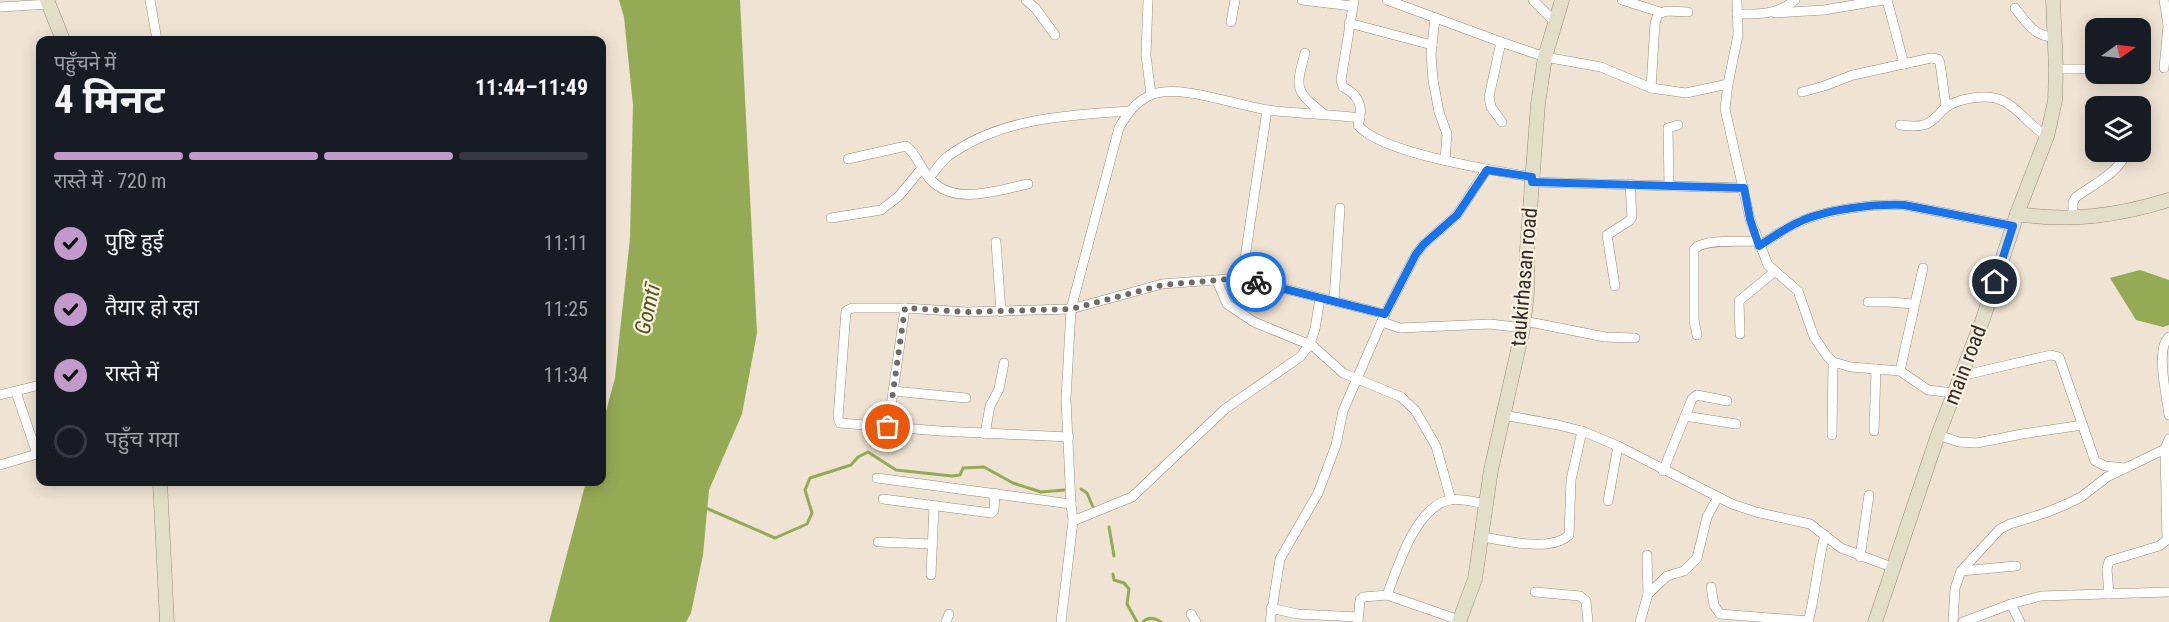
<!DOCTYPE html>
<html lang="hi">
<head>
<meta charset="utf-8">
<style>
  body { margin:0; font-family:"Roboto Condensed","Noto Sans Devanagari",sans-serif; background:#242831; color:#f1f3f6; height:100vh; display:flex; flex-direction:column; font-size:22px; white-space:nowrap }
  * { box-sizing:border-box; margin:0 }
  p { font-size:20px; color:#9ea1a6 }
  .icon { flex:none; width:33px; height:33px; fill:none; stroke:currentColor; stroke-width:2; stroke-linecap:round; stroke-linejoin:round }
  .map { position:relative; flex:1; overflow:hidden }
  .drawer { position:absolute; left:36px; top:36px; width:570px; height:450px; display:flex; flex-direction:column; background:#171b24; border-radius:12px; box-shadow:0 3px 15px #0003 }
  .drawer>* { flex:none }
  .needle { width:39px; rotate:76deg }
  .buttons { position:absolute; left:2085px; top:18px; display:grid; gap:12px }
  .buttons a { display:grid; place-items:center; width:66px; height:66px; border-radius:12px; background:#171b24; box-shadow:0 3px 15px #0003; font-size:30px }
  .pin { position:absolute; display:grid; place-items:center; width:51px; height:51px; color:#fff; margin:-26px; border:3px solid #fff; border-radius:50%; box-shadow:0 2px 6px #0007 }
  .courier { position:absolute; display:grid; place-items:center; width:60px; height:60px; margin:-30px; border:4px solid #1a73e8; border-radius:50%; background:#fff; color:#222; box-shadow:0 2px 8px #0007 }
  .headline em { font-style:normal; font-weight:700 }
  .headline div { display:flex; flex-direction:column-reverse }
  .headline { display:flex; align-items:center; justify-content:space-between; height:102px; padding:0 18px }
  h1 { font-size:39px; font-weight:700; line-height:45px }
  .bar { display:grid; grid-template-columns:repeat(4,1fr); gap:9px 6px; align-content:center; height:72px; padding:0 18px }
  .bar i { height:8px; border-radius:4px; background:#363941 }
  .bar .on { background:#c299cb }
  .bar p { grid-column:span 4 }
  ol { padding:0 18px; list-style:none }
  li { display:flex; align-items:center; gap:18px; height:66px }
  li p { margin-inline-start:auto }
  li .icon { padding:6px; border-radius:50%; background:#c299cb; color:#111; stroke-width:4 }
  li:last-child { color:#9ea1a6 }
  li i { width:33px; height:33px; border:3px solid #363941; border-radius:50% }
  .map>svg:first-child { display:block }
</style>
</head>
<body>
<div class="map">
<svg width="2169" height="622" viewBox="0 0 2169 622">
  <rect width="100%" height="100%" fill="#efe3d3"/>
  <!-- water -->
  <g fill="#95aa55">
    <path d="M 619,0 L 740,0 L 757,333 L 742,414 L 709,490 L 703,555 L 691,613 L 686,622 L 549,622 L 586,482 L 602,482 L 602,426 L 615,378 L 630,238 L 633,105 L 624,17 Z"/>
    <path d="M 2140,270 L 2169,280 L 2169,325 L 2163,327 L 2136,320 L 2110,278 Z"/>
  </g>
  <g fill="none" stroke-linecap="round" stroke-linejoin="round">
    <!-- stream -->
    <g stroke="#95aa55" stroke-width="3">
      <path d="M 1081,489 L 1087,493 L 1093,507"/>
      <path d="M 706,508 L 775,538 L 807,524 L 812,513 L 805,490 L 810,478 L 851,465 L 858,457 L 868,452 L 896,470 L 952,476 L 960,475 L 963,468 L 984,467 L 1013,483 L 1041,492 L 1064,490"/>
      <path d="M 1109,527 L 1114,556"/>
      <path d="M 1113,574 L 1114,580 L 1124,583 L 1129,589 L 1127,604 L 1137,622"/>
      <path d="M 1143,622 C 1149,616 1155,618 1161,622"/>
    </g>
    <!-- street casing -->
    <g stroke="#988d7e" stroke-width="10">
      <g id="street">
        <path d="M 150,0 L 157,40"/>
        <path d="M 1026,0 L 1036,9 L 1055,35"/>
        <path d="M 1148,0 L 1146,55 L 1151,95"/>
        <path d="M 1302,0 L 1352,6"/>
        <path d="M 1354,0 L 1341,80 L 1343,87 C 1359,95 1364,107 1358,125 C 1379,153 1495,171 1532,177"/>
        <path d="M 1387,0 L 1501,42 L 1545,57 L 1601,67 L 1651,88 L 1686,93 L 1728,84"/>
        <path d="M 1533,0 L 1555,22"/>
        <path d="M 1622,0 L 1660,12"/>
        <path d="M 1737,0 L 1738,35 L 1728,84 L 1725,109 L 1750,219 L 1768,265 L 1798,291 L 1814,337 L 1827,356 L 1833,362 L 1851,367 L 1900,371 L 1928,390 L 1954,393"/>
        <path d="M 1887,0 L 1904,64"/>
        <path d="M 2164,0 L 2168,26 L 2164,68"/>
        <path d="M 0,7 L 49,4"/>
        <path d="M 2015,8 C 2027,23 2034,37 2055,37"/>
        <path d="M 1775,13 L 1824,10 L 1883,0"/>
        <path d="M 1737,14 C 1760,14 1777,15 1795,0"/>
        <path d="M 1435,18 L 1431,54 L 1433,80 L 1439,112 L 1447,134 L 1445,160"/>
        <path d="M 1231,22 L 1235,0"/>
        <path d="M 1349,23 L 1432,45"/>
        <path d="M 1501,42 L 1489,97 L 1491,107 L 1502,122"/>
        <path d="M 1305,53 C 1295,89 1295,91 1324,114"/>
        <path d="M 2056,69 L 2096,69"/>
        <path d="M 1651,88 L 1655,23 L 1658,14 L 1667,11 L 1688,12"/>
        <path d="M 1802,92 L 1824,86 L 1853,75 L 1931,58 L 1938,59 L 1940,63 L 1946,107"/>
        <path d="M 1900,125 C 1908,126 1916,127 1923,125 C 1933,123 1938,114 1945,108 C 1958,98 1989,93 2003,101 C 2019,108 2029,126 2047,136"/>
        <path d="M 848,159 L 906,146 C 917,154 921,170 931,180 C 955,206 997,190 1028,184"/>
        <path d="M 929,178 C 935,171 940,163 947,157 C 999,118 1067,115 1129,111"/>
        <path d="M 1532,182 L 1744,188"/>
        <path d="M 1669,185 L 1668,128 L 1678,125"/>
        <path d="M 831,218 L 881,210 L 899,196 L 922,168"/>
        <path d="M 2073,219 L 2073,202 L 2076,197 C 2094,184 2118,173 2127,152"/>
        <path d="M 996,242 L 1001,312"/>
        <path d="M 1759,246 C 1772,238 1785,228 1799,222 C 1828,209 1873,204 1904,205 L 2013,226"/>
        <path d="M 1242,278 L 1267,110"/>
        <path d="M 1217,281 L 1227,304 L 1254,322 L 1313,346 L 1343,373 L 1401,397 L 1415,410 L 1436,446 L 1451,500"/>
        <path d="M 1615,286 L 1607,235 L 1629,221 L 1632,217 L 1630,184"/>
        <path d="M 1334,301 L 1340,208"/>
        <path d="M 1868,302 L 1889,302 L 1914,304"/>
        <path d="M 1524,321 L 1605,337 L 1635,338"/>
        <path d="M 1382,322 L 1400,328 L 1490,324 L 1523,328"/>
        <path d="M 1740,334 L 1739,301 L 1774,272"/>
        <path d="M 1697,335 L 1694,320 L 1694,250 C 1702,238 1743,242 1757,241"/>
        <path d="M 2169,337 C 2155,348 2167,398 2169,415"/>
        <path d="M 1900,371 L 1923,268"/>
        <path d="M 1961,376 L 2051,355 L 2059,357 L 2095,461 L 2105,466 L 2125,468"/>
        <path d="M 893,391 L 966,398"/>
        <path d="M 0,395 L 40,385"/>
        <path d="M 1504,415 L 1558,425 L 1582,431 L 1618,446 L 1732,504 L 1756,512 L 1810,524 L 1841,548 L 1894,568"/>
        <path d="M 1685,416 L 1736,424"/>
        <path d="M 888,427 L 905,308"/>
        <path d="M 1874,431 L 1876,369"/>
        <path d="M 985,434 L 990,406 L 999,389 L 1004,363"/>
        <path d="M 1832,435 L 1833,362"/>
        <path d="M 1938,435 L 1959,442 L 1977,443 L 2022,434 L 2083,425"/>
        <path d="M 1069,437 L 940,431 L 840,423 L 838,418 L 846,311 L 852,308 L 905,308 L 966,312 L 1071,309 L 1162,284 L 1242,278 L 1385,314"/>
        <path d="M 0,465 L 37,454 L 16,392"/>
        <path d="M 1663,471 L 1692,399 L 1697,395 L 1727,401"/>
        <path d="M 877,478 L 1071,504"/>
        <path d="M 883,499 L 991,513 L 994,510 L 995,493"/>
        <path d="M 1608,501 L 1618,446"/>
        <path d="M 1073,521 L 1132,497 L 1225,409 L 1300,357 L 1310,344 L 1315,329 L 1320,298"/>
        <path d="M 1482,537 C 1505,540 1550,553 1569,535 L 1571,480 L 1582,431"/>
        <path d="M 878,542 L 932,544"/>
        <path d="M 1860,557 L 1869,495"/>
        <path d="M 1961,571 L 2016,566"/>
        <path d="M 931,575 L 934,506"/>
        <path d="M 1711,587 L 1714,605 L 1720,614 L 1808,621"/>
        <path d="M 1535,592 L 1580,596 L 1586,601 L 1588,622"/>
        <path d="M 1648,594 L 1667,576 L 1684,571 L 1697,558 L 1707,517 L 1718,497"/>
        <path d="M 2109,594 L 2107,569 L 2109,561 L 2159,546 L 2167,540 L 2165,449 L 2169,439"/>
        <path d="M 1387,595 C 1398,567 1415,508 1449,500 C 1460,498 1475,502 1486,504"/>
        <path d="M 2011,604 L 2020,622"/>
        <path d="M 1271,608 L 1297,614 L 1358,617"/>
        <path d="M 1191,614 L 1196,622"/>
        <path d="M 946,622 L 949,614"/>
        <path d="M 1061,622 L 1073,521 L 1071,504 L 1066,399 L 1071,309 L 1119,128 C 1127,114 1135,102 1151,95 C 1179,83 1237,106 1268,110 C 1299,114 1330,114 1360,118"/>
        <path d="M 1270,622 L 1280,559 L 1318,493 L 1336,445 L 1343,411 L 1385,314 L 1416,254 L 1424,244 L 1457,215 L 1487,169"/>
        <path d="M 1358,622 L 1360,600 L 1363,597 L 1387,595 L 1459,620"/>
        <path d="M 1640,622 L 1648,594 L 1647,555"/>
        <path d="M 1808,622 C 1816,593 1817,564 1825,535"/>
        <path d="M 1953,622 L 1955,588 L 1961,571 L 2000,529 L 2010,524 L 2045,513 L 2067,504 L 2081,497 L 2107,477 L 2165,449"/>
        <path d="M 1963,622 L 2011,604 L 2041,596 L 2169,592"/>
      </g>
    </g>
    <!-- secondary casing -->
    <g stroke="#988d7e" stroke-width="15">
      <g id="secondary">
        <path d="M 47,0 L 63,40"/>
        <path d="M 2017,214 C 2071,222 2117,216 2169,200"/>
        <path d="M 160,482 L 167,622"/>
        <path d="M 1459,622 L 1475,579 L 1491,470 L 1523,328 L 1527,293 L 1527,250 L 1538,104 L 1545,57 L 1562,0"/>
        <path d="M 1875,622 L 1938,435 L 1983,319 L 2017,214 L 2047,136 L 2055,101 L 2056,69 L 2053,0"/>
      </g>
    </g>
    <!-- street -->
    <use href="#street" stroke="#fff" stroke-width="9"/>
    <!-- secondary -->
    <use href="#secondary" stroke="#e2dec9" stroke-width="14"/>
  </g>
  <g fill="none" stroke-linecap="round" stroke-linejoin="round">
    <!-- done -->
    <path stroke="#726b62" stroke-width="6" stroke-dasharray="0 10.8" d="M 888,427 L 905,308 L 966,312 L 1071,309 L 1162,285 L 1242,278 L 1256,282"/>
    <!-- route -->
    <path stroke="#1a73e8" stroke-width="8" d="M 1256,282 L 1385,314 L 1416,254 L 1424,244 L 1457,215 L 1487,170 L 1532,177 L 1532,182 L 1744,188 L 1750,219 L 1759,246 C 1772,238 1785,228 1799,222 C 1826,209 1874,204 1904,205 L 2013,226 L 1995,282"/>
  </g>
  <g text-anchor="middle" stroke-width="4.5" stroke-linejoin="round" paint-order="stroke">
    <!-- street labels -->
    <g font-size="21" fill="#2f2b25" stroke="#fcf0e0">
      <text transform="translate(1524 277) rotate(-85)" y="7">taukirhasan road</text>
      <text transform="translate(1965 365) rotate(-69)" y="7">main road</text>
    </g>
    <!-- water labels -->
    <g font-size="22" font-style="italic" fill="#4a581b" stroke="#fcf0e0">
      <text transform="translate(647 309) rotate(-77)" y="8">Gomtī</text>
    </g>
  </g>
</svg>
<div class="buttons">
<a><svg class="needle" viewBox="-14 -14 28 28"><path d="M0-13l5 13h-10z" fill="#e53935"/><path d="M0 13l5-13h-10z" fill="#9ea1a6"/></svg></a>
<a><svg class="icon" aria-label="layers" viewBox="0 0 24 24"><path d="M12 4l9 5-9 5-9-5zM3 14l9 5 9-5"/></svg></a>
</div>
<div class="pin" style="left:888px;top:427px;background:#ea580c"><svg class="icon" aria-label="bag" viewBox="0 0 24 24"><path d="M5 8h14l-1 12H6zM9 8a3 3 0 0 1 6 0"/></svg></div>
<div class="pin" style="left:1995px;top:282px;background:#1f2937"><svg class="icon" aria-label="home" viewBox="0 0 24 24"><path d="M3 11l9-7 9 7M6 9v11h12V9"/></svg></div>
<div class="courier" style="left:1256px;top:282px"><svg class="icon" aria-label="bike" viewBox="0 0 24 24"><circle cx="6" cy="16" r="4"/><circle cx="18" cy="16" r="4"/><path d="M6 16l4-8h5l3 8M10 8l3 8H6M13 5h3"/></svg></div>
<section class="drawer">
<div class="headline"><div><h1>4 मिनट</h1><p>पहुँचने में</p></div><em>11:44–11:49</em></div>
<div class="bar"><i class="on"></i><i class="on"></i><i class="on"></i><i></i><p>रास्ते में · 720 m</p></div>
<ol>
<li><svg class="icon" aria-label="check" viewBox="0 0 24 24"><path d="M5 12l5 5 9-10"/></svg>पुष्टि हुई<p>11:11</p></li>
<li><svg class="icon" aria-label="check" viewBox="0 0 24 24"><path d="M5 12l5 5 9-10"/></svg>तैयार हो रहा<p>11:25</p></li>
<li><svg class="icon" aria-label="check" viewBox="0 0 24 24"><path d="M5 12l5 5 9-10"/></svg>रास्ते में<p>11:34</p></li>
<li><i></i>पहुँच गया</li>
</ol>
</section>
</div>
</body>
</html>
